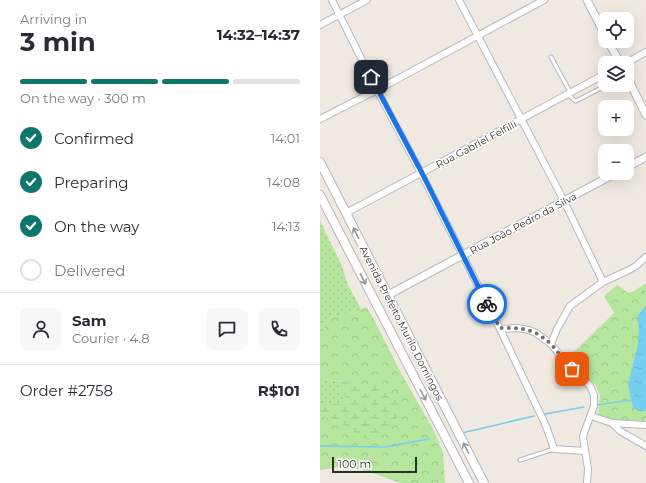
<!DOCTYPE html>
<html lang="en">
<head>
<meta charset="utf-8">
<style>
  body { margin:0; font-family:Montserrat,sans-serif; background:#f7f7f7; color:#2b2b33; height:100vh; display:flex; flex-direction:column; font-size:15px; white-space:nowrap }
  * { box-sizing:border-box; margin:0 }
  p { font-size:13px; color:#7c7c81 }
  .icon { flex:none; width:22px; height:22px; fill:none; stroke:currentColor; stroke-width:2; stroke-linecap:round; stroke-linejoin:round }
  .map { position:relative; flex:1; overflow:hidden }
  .panel { display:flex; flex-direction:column; background:#fff; width:320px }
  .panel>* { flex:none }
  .buttons { position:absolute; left:278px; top:12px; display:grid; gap:8px }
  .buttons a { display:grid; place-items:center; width:36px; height:36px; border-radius:8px; background:#fff; box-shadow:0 4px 16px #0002; font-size:20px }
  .scale { position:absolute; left:12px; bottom:10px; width:85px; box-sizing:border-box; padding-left:4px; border:2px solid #2e2e2e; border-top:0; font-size:11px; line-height:14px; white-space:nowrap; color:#2e2e2e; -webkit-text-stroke:3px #fff; paint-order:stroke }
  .pin { position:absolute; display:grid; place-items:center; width:34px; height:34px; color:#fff; margin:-17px; border-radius:8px; box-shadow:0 2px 6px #0006 }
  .courier { position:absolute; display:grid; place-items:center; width:40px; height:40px; margin:-20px; border:3px solid #1a73e8; border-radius:50%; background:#fff; color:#222; box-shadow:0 1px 5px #0007 }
  .head em { font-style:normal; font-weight:700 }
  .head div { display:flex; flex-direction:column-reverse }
  .head { display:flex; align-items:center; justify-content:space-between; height:68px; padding:0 20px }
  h1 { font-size:26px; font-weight:700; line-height:30px }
  .bar { display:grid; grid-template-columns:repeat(4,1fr); gap:6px 4px; align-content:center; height:48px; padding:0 20px }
  .bar i { height:5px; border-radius:3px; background:#e1e1e2 }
  .bar .current { background:#0f766e }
  .bar p { grid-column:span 4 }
  .line { display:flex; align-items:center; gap:10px; padding:0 20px; border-top:1px solid #e1e1e2 }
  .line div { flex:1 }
  .round { display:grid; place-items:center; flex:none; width:42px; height:42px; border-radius:8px; background:#f7f7f7 }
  ol { padding:0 20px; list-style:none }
  li { display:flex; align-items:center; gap:12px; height:44px }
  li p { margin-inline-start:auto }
  li .icon { padding:4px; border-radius:50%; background:#0f766e; color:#fff; stroke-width:4 }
  li:last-child { color:#7c7c81 }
  li i { width:22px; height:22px; border:2px solid #e1e1e2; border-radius:50% }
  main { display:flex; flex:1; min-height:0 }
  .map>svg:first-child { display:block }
</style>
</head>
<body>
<main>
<section class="panel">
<div class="head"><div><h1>3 min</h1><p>Arriving in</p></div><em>14:32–14:37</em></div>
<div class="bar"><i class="current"></i><i class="current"></i><i class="current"></i><i></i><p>On the way · 300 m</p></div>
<ol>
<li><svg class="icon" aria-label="check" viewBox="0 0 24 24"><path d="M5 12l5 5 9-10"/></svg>Confirmed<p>14:01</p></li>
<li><svg class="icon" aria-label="check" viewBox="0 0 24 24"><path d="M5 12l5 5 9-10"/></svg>Preparing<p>14:08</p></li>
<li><svg class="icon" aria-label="check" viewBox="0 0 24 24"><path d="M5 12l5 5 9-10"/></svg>On the way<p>14:13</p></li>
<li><i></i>Delivered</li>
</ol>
<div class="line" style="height:72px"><a class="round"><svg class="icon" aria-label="person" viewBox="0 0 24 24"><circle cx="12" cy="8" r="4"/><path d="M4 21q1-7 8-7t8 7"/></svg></a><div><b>Sam</b><p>Courier · 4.8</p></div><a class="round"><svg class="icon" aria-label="chat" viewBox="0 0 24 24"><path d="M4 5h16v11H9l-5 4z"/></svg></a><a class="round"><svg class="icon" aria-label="phone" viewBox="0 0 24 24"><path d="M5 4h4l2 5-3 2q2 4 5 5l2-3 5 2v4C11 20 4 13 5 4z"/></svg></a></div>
<div class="line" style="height:52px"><div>Order #2758</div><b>R$101</b></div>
</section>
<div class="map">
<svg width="326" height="483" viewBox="0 0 326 483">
  <defs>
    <pattern id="grass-dots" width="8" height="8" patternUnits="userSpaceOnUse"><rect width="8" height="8" fill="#b6e59e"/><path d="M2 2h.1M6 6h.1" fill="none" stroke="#9dc588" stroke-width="1.8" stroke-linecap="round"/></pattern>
    <pattern id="forest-crowns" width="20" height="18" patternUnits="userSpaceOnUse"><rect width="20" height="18" fill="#b6e59e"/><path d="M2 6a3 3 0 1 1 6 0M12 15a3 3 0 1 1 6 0" fill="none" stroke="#9dc588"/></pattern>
    <pattern id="wetland-marsh" width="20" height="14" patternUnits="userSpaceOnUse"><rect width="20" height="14" fill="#b6e59e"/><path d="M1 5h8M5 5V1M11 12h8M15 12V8" fill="none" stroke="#9dc588"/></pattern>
    <pattern id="water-ripples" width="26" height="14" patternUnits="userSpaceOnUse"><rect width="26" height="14" fill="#75cff0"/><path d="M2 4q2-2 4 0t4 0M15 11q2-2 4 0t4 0" fill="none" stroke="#66b2ce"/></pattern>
  </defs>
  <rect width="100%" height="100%" fill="#efe9e1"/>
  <!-- grass -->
  <g fill="url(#grass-dots)">
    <path d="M 0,221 L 22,266 L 27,283 L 41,309 L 34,313 L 12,317 L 0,336 Z"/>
    <path d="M 0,376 L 3,379 L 16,381 L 25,396 L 22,404 L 0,404 Z"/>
  </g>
  <!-- forest -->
  <g fill="url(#forest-crowns)">
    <path d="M 326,283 L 326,423 L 304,422 L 294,419 L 285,420 L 278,416 L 280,395 L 275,384 L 260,373 L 247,361 L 244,355 L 256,350 L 294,313 L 284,296 L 297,285 L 308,293 L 314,291 Z"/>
    <path d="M 46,307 L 52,316 L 80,371 L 114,431 L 123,452 L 125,483 L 81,483 L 55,474 L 27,466 L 0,470 L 0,414 L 25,426 L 50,441 L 28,382 L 3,379 L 0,376 L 0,336 L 11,317 L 34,313 Z"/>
  </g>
  <!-- wetland -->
  <path fill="url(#wetland-marsh)" d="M 16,381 L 57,386 L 80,399 L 78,417 L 68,429 L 49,441 L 25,426 L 0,414 L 0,404 L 22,404 L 25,396 Z"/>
  <!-- water -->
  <path fill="url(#water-ripples)" d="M 326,305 L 326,411 L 320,411 L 313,408 L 308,384 L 318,344 L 319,328 L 317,317 Z"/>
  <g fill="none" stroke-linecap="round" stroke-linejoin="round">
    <!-- stream -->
    <g stroke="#75cff0" stroke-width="1.5">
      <path d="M 276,405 L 312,400"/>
      <path d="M 225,414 L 264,407"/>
      <path d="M 142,433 L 214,416"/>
      <path d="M 0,446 L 65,447 L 109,439"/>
    </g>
    <!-- service casing -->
    <g stroke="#b4b7c1" stroke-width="5">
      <g id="service">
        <path d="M 231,57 L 250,92"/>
        <path d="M 248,94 L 254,100 L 256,101 L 287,85"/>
        <path d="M 200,460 L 234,449"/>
      </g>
    </g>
    <!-- minor casing -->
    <g stroke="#b4b7c1" stroke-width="8">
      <g id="minor">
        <path d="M 12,0 L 57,90 L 101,173 L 180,329 L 226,426 L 234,449 L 265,451"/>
        <path d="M 139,0 L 244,201 L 283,282"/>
        <path d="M 0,25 L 47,0"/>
        <path d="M 306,63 L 326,52"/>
        <path d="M 0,119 L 57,90 L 224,0"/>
        <path d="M 26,213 L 101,173 L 285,74"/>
        <path d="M 180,329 L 197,328 L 209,330 L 216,333 L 231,344 L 246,363 L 270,386 L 274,395 L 274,406 L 264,433 L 263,437 L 268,469 L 267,483"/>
        <path d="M 231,344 L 237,329 L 250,306 L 283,282 L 309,270 L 316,266 L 326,257"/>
        <path d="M 271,416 L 292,423 L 300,431 L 326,446"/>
        <path d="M 292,423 L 326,425"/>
      </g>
    </g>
    <!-- tertiary casing -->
    <g stroke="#b4b7c1" stroke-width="9">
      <g id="tertiary">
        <path d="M 267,0 L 285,35"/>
        <path d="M 288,41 L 300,63"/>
        <path d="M 307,77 L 326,115"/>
        <path d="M 307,167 L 326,157"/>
        <path d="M 68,295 L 296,173"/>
      </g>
    </g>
    <!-- secondary casing -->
    <g stroke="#b4b7c1" stroke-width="10">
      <g id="secondary">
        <path d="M 0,162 L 164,483"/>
        <path d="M 0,195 L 149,483"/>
      </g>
    </g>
    <!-- service -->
    <use href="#service" stroke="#fff" stroke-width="3"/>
    <!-- minor -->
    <use href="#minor" stroke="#fff" stroke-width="6"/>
    <!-- tertiary -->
    <use href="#tertiary" stroke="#fff" stroke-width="7"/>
    <!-- secondary -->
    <use href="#secondary" stroke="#fff" stroke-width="8"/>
  </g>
  <!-- one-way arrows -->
  <defs><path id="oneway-shaft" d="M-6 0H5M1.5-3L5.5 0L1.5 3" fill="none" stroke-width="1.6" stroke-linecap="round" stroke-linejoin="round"/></defs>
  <g stroke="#969696">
    <use href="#oneway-shaft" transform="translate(36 233) rotate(-117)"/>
    <use href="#oneway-shaft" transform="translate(43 279) rotate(63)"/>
    <use href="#oneway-shaft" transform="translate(103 395) rotate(62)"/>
    <use href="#oneway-shaft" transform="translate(146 448) rotate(-117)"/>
  </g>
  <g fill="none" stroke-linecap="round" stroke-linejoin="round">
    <!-- done -->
    <path stroke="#726f6d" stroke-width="4" stroke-dasharray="0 7.2" d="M 167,304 L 180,328 C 197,328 208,327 222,337 C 226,340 229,342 232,345 C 239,353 244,362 252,369"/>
    <!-- route -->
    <path stroke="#1a73e8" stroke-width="5" d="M 51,77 L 102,173 L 167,304"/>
  </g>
  <g text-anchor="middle" stroke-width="3" stroke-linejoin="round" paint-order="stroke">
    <!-- street labels -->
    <g font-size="10" fill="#2e2e2e" stroke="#fff">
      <text transform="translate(156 144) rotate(-28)" y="4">Rua Gabriel Felfilli</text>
      <text transform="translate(203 223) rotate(-28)" y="4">Rua João Pedro da Silva</text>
      <text transform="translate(82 323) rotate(63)" y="4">Avenida Prefeito Murilo Domingos</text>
    </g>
  </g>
</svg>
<div class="buttons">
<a><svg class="icon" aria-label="locate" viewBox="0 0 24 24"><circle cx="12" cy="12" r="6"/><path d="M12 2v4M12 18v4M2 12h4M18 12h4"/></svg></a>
<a><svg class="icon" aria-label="layers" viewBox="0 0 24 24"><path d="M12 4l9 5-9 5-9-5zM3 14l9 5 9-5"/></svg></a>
<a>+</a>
<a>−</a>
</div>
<div class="scale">100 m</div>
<div class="pin" style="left:252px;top:369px;background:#ea580c"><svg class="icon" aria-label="bag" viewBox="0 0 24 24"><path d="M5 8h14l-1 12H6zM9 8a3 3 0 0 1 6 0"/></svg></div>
<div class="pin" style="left:51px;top:77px;background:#1f2937"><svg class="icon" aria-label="home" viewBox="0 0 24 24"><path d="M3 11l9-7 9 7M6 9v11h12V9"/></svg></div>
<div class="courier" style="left:167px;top:304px"><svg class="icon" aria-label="bike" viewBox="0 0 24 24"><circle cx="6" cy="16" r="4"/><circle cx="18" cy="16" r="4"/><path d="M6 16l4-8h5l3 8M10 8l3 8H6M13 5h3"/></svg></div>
</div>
</main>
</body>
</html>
